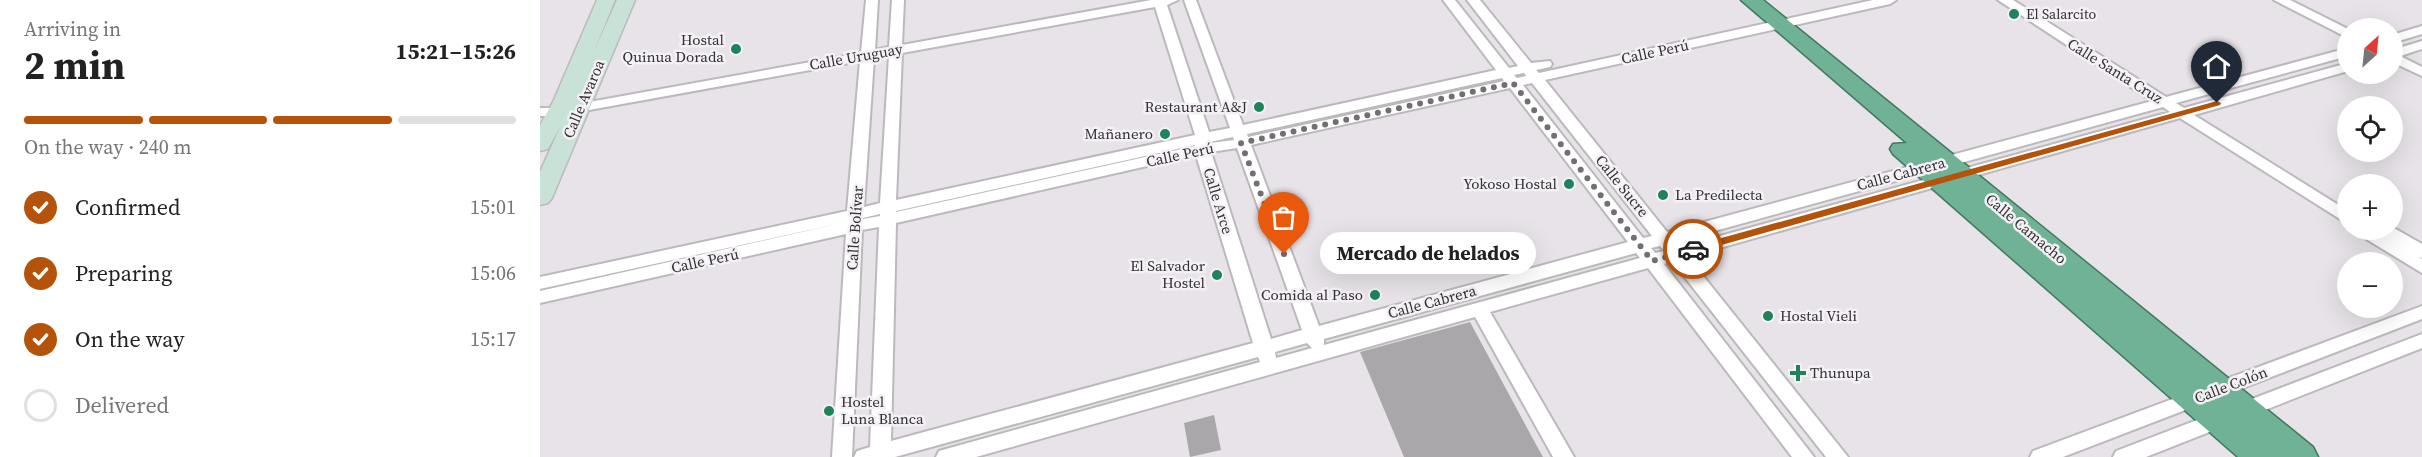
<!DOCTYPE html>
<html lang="en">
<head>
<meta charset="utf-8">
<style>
  body { margin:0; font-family:"Source Serif 4",serif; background:#f6f6f6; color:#222; height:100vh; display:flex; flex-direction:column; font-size:22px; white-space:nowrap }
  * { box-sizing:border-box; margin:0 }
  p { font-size:20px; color:#767676 }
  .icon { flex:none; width:33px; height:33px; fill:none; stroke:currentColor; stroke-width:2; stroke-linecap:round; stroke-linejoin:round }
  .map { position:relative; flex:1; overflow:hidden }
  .panel { display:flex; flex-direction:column; background:#fff; width:540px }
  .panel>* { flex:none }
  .needle { width:39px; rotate:27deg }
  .buttons { position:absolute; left:1797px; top:18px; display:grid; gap:12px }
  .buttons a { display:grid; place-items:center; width:66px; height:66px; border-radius:50%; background:#fff; box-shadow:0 6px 24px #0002; font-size:30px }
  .pin { position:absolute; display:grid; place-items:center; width:51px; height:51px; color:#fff; margin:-62px -26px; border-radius:50% 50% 50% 0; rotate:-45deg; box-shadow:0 0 6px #0007 }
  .pin .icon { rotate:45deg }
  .courier { position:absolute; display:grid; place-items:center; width:60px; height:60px; margin:-30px; border:4px solid #b45309; border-radius:50%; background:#fff; color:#222; box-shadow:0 2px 8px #0007 }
  .bubble { position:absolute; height:42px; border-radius:21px; background:#fff; box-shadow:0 6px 24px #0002; font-size:20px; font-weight:700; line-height:42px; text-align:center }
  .headline em { font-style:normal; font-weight:700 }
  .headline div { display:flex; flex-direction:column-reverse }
  .headline { display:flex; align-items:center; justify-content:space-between; height:102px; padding:0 24px }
  h1 { font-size:39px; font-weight:700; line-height:45px }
  .bar { display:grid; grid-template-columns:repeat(4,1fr); gap:9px 6px; align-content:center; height:72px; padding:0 24px }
  .bar i { height:8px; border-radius:4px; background:#e0e0e0 }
  .bar .on { background:#b45309 }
  .bar p { grid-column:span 4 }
  ol { padding:0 24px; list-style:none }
  li { display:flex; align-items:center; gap:18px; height:66px }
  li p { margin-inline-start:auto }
  li .icon { padding:6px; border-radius:50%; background:#b45309; color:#fff; stroke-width:4 }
  li:last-child { color:#767676 }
  li i { width:33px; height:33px; border:3px solid #e0e0e0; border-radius:50% }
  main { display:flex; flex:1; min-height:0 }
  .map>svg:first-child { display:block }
</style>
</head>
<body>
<main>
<section class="panel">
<div class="headline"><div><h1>2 min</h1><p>Arriving in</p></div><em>15:21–15:26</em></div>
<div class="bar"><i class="on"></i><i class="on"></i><i class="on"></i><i></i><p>On the way · 240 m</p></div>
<ol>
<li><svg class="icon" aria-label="check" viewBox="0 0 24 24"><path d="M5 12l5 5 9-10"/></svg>Confirmed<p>15:01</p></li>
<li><svg class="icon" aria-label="check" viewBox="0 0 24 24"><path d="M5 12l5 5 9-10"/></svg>Preparing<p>15:06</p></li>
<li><svg class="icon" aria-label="check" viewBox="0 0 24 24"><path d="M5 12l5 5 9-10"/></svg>On the way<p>15:17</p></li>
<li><i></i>Delivered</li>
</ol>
</section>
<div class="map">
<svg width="1882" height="457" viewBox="0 0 1882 457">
  <rect width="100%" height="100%" fill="#e7e3e8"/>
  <!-- building -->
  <g fill="#aaa7ab">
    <path d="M 930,322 L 993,439 L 1003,457 L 864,457 L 820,352 Z"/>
    <path d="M 674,415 L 681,450 L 650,457 L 644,423 Z"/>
  </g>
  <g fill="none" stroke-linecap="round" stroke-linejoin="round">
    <!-- minor casing -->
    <g stroke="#bcb9bd" stroke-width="4">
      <g id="minor">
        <path d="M 326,0 L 338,0 L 335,50 L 349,47 L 352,0 L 364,0 L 362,45 L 611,0 L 638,0 L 627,5 L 669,132 L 690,128 L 644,0 L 656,0 L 703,125 L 956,70 L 903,0 L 915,0 L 969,68 L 978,66 L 927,0 L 940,0 L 991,63 L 1010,61 L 1012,64 L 1010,67 L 996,70 L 999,73 L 1333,0 L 1356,0 L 1350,4 L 1005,80 L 1127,232 L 1612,101 L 1458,0 L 1473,0 L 1626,97 L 1808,48 L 1808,56 L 1636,103 L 1644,108 L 1808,63 L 1808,71 L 1654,115 L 1808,211 L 1808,224 L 1640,118 L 1148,257 L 1308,457 L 1286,457 L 1132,261 L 1124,264 L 1274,457 L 1252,457 L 1108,268 L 950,312 L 1034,457 L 1013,457 L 935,317 L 436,457 L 396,457 L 399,451 L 406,449 L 720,362 L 718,357 L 355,457 L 314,457 L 317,451 L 330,447 L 339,227 L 322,230 L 312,457 L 292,457 L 306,234 L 0,303 L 0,291 L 306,222 L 0,289 L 0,277 L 307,211 L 320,61 L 16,116 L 0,116 L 0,108 L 16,108 L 321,53 ZM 615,7 L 655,135 L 356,200 L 362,53 ZM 349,56 L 340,203 L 324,207 L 334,58 ZM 984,73 L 986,76 L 977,78 L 974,75 ZM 962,78 L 964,81 L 708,137 L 707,134 ZM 992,83 L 1112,236 L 1103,238 L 983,85 ZM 970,88 L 1088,242 L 779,326 L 711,145 ZM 1623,107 L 1630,112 L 1140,247 L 1135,242 ZM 693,137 L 694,140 L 670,143 L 670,142 ZM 655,145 L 655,146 L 356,212 L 356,211 ZM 697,148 L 762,330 L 731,339 L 671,152 ZM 656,155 L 713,343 L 351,441 L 356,223 ZM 340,214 L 340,216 L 323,219 L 323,218 ZM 1120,246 L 1124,251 L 1115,253 L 1111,248 ZM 1096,253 L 1100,258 L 784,345 L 784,339 ZM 767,343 L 772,348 L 736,358 L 735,352 Z"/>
        <path d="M 1734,0 L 1750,0 L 1808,29 L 1808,38 Z"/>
        <path d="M 1882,26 L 1882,34 L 1852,43 L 1852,35 Z"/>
        <path d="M 1882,41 L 1882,49 L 1860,56 L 1882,67 L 1882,76 L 1852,62 L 1852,50 Z"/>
        <path d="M 1852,227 L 1882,244 L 1882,258 L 1878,257 L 1882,259 L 1882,273 L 1818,234 L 1816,230 L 1835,230 L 1839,232 L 1838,230 L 1852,230 Z"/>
        <path d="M 1882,306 L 1882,319 L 1523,457 L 1490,457 L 1493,451 Z"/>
        <path d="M 1882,334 L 1882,348 L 1606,457 L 1573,457 L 1576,451 Z"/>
      </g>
    </g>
    <!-- secondary casing -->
    <g stroke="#bcb9bd" stroke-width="3">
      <path id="secondary" d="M 57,0 L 75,0 L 54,51 L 77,0 L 95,0 L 12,198 L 8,203 L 0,205 L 0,172 L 21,125 L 8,149 L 0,151 L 0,125 L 13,102 Z"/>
    </g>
    <!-- trunk casing -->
    <g stroke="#427862" stroke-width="3">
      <path id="trunk" d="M 1201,0 L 1223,0 L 1773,447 L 1778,457 L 1698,457 L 1353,154 L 1350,149 L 1353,144 L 1367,143 Z"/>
    </g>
    <!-- minor -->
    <use href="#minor" fill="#fff" fill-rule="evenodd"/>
    <!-- secondary -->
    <use href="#secondary" fill="#c9e2d7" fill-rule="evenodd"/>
    <!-- trunk -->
    <use href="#trunk" fill="#6fb296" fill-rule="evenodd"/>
  </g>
  <!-- route -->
  <path fill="#b45309" d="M 1677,101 L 1681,103 L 1680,105 L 1153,253 L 1148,249 L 1149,247 Z"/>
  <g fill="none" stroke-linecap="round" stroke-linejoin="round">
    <!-- done -->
    <path stroke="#716f72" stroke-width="6" stroke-dasharray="0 10.8" d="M 744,254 L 701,143 L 973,83 L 1112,261 L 1153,249"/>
  </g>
  <!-- markers -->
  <g fill="#1d835d" stroke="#f4f0f5" stroke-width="2">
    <circle cx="1474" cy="14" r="6"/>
    <circle cx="196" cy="49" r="6"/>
    <circle cx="719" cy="107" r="6"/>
    <circle cx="625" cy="134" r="6"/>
    <circle cx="1029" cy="184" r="6"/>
    <circle cx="1123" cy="195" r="6"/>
    <circle cx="677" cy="275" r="6"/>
    <circle cx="835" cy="295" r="6"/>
    <circle cx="1228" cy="316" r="6"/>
    <path d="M1255 364h6v6h6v6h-6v6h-6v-6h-6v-6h6z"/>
    <circle cx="289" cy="411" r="6"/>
  </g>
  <g text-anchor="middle" stroke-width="5" stroke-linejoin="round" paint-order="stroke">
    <!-- far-poi labels -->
    <g font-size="14" fill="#323133" stroke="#f4f0f5" text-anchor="start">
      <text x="1486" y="19">El Salarcito</text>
    </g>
    <!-- poi labels -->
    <g font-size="15" fill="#323133" stroke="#f4f0f5" text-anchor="end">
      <text x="184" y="45">Hostal<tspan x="184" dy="17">Quinua Dorada</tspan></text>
      <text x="707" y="112">Restaurant A&amp;J</text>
      <text x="613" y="139">Mañanero</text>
      <text x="1017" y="189">Yokoso Hostal</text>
      <text x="1135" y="200" text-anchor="start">La Predilecta</text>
      <text x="665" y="271">El Salvador<tspan x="665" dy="17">Hostel</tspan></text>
      <text x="823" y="300">Comida al Paso</text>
      <text x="1240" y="321" text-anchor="start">Hostal Vieli</text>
      <text x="1270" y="378" text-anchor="start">Thunupa</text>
      <text x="301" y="407" text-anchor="start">Hostel<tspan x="301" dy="17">Luna Blanca</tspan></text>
    </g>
    <!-- street labels -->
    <g font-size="15" fill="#323133" stroke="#f4f0f5">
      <text transform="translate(1115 52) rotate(-12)" y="5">Calle Perú</text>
      <text transform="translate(316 57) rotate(-10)" y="5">Calle Uruguay</text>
      <text transform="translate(1575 71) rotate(32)" y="5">Calle Santa Cruz</text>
      <text transform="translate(44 99) rotate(-67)" y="5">Calle Avaroa</text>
      <text transform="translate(640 155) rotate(-12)" y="5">Calle Perú</text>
      <text transform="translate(1361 174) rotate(-15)" y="5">Calle Cabrera</text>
      <text transform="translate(1082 186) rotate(51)" y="5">Calle Sucre</text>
      <text transform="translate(678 201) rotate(73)" y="5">Calle Arce</text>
      <text transform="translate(315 228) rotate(-86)" y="5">Calle Bolívar</text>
      <text transform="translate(1486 229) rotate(40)" y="5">Calle Camacho</text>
      <text transform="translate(165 261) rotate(-12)" y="5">Calle Perú</text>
      <text transform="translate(892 302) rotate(-15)" y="5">Calle Cabrera</text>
      <text transform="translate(1691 385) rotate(-21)" y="5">Calle Colón</text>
    </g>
  </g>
</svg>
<div class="buttons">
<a><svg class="needle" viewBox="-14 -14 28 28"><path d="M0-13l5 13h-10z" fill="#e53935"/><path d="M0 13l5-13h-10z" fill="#767676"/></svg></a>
<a><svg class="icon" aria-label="locate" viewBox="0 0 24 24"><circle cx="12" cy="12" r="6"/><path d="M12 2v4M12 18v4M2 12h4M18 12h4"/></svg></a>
<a>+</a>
<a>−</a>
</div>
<div class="pin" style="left:744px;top:254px;background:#ea580c"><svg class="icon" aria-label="bag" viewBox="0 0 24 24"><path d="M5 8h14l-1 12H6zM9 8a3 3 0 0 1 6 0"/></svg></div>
<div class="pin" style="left:1677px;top:103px;background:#1f2937"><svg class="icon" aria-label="home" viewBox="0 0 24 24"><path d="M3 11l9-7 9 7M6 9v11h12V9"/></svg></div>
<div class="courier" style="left:1153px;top:249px"><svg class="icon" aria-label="car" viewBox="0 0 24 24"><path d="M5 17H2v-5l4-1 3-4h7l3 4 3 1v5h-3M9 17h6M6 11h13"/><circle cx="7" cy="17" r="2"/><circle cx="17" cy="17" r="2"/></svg></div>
<div class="bubble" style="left:780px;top:232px;width:216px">Mercado de helados</div>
</div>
</main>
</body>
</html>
